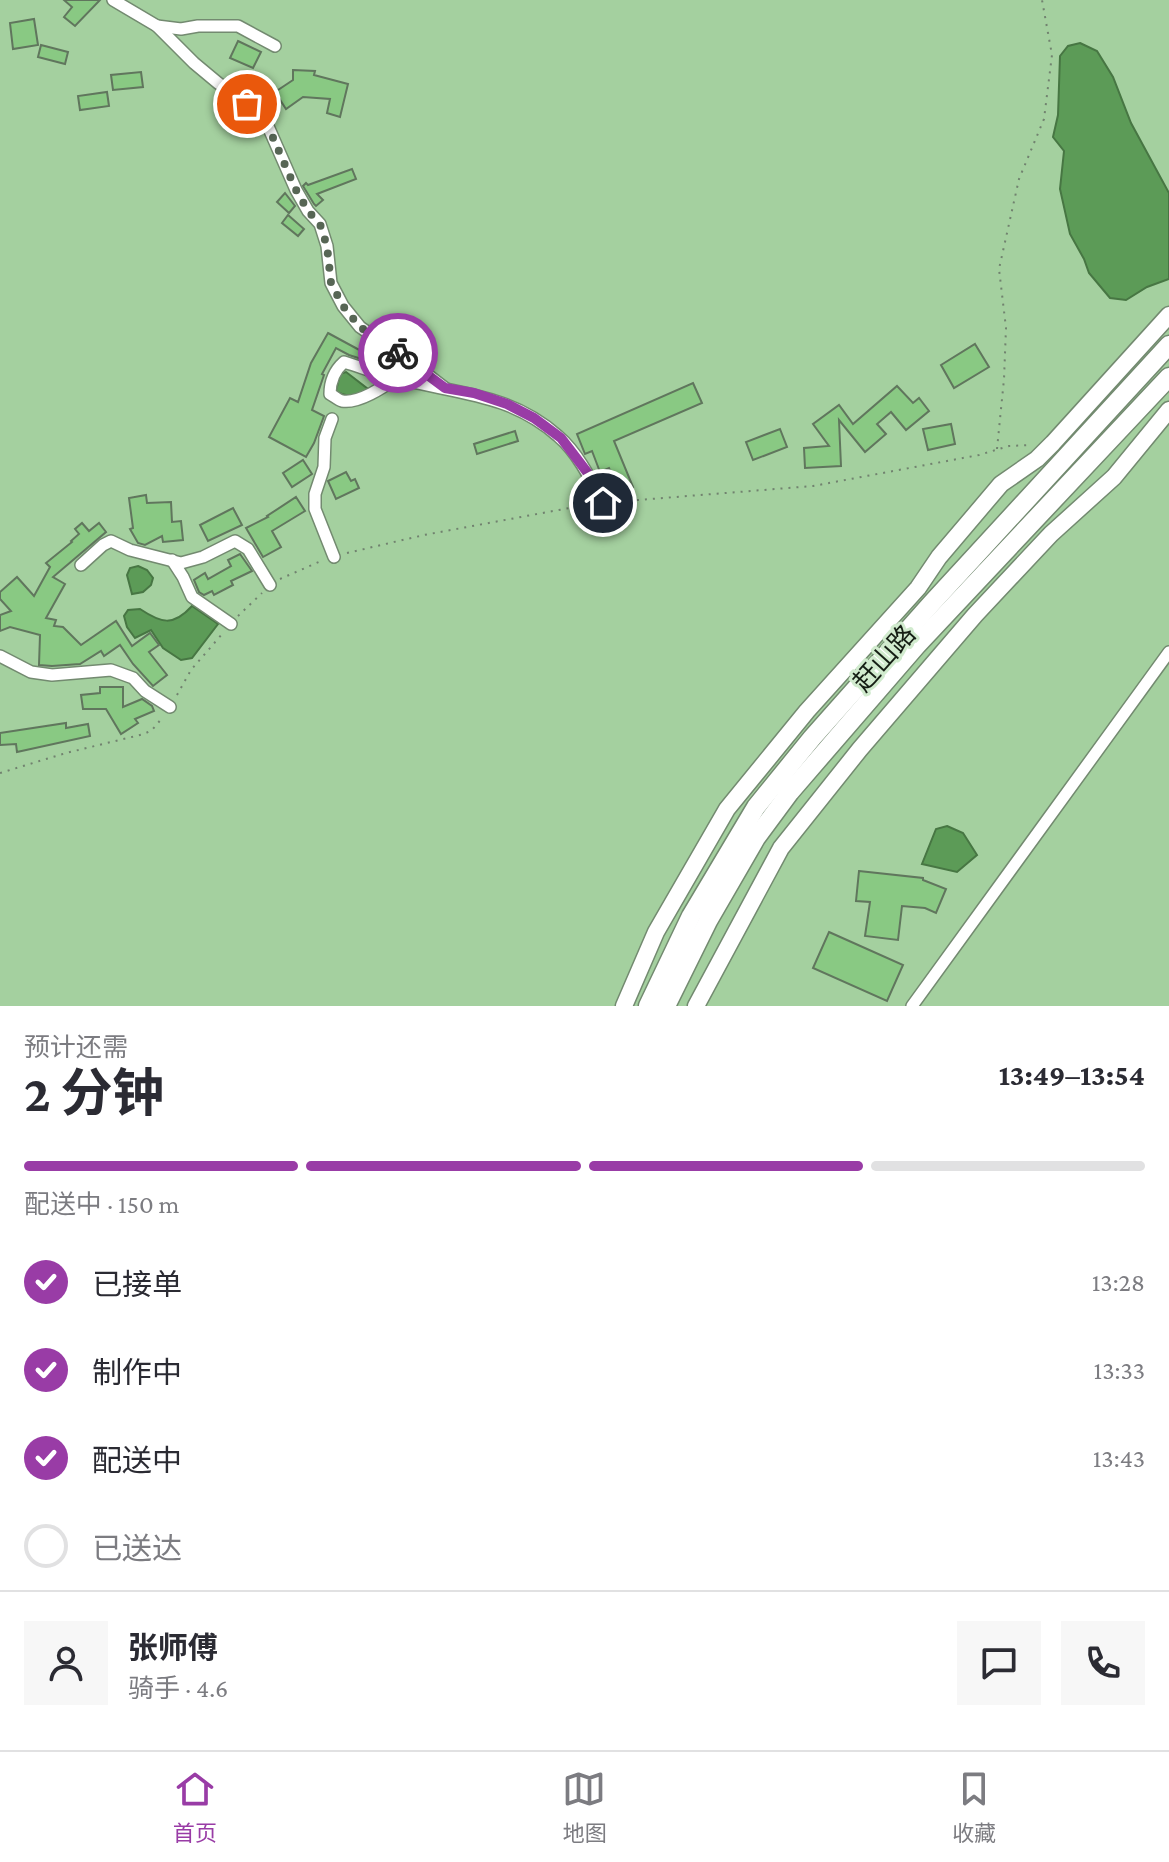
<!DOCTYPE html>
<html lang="zh">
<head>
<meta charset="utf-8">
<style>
  body { margin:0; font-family:"Crimson Pro","Noto Sans SC",serif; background:#f7f7f7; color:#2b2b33; height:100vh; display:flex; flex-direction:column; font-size:30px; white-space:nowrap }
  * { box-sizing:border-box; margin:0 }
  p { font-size:26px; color:#7c7c81 }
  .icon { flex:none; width:44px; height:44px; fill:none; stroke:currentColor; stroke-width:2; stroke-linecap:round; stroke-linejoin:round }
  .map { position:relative; height:1006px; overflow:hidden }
  .details { display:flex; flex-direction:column; background:#fff; flex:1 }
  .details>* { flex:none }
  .pin { position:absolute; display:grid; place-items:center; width:68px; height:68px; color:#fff; margin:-34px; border:4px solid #fff; border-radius:50%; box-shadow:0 2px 8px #0007 }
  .courier { position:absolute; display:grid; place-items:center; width:80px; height:80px; margin:-40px; border:6px solid #993ca6; border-radius:50%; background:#fff; color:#222; box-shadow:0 2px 10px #0007 }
  .head em { font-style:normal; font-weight:700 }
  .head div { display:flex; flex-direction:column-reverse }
  .head { display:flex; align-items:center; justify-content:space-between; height:136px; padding:0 24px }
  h1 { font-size:52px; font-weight:700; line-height:60px }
  .bar { display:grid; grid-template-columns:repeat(4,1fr); gap:12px 8px; align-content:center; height:96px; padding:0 24px }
  .bar i { height:10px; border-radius:6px; background:#e1e1e2 }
  .bar .selected { background:#993ca6 }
  .bar p { grid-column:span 4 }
  .line { display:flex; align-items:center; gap:20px; padding:0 24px; border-top:2px solid #e1e1e2 }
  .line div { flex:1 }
  .round { display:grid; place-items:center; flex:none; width:84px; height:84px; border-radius:0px; background:#f7f7f7 }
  ol { padding:0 24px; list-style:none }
  li { display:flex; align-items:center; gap:24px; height:88px }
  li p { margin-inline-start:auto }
  li .icon { padding:8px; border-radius:50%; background:#993ca6; color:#fff; stroke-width:4 }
  li:last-child { color:#7c7c81 }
  li i { width:44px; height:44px; border:4px solid #e1e1e2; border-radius:50% }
  .menu { display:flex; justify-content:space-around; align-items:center; height:112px; border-top:2px solid #e1e1e2; background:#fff; font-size:22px; color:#7c7c81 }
  .menu a { display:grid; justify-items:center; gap:4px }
  .menu .selected { color:#993ca6 }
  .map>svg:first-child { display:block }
</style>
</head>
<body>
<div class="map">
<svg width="1169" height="1006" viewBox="0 0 1169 1006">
  <rect width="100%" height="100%" fill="#d1ebce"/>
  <!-- green -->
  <rect fill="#a4d09f" x="0" y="0" width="1169" height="1006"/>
  <!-- water -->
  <g fill="#5c9b57" stroke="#477643" stroke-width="2">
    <path d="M 1080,43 L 1097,51 L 1113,77 L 1131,123 L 1169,193 L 1169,279 L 1147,287 L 1126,300 L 1110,298 L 1089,273 L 1084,259 L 1070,234 L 1060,189 L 1064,151 L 1053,137 L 1058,115 L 1060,56 L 1068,46 Z"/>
    <path d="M 346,372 L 368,389 C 357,396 347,398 336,391 L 340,374 Z"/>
    <path d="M 138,566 L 147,570 L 153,578 L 151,585 L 143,592 L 132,594 L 127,575 L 130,568 Z"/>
    <path d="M 192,606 L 218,624 L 192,658 L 181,660 L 163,648 L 151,630 L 135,638 L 127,627 L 124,616 L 128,610 L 140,609 C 161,623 173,627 192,606 Z"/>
    <path d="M 947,826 L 963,833 L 977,855 L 957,872 L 922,864 L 936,829 Z"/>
  </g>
  <!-- building -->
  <g fill="#89c983" stroke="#60765d" stroke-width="2">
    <path d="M 64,0 L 100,0 L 75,26 L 64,17 L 72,7 Z"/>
    <path d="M 34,19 L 38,45 L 13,49 L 10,23 Z"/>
    <path d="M 238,41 L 261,52 L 253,68 L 230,58 Z"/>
    <path d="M 41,45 L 68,52 L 65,64 L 38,57 Z"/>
    <path d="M 293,70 L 315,71 L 314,75 L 348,84 L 340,117 L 327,113 L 330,99 L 303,97 L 286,109 L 275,92 L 293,80 Z"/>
    <path d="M 141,72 L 143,87 L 113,90 L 111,75 Z"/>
    <path d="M 107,92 L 109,106 L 80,110 L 78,96 Z"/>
    <path d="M 352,169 L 356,179 L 317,194 L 323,200 L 316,206 L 314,204 L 303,186 L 306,183 L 308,185 Z"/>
    <path d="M 285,193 L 295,206 L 289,213 L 277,202 Z"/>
    <path d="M 288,215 L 304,229 L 298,236 L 282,223 Z"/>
    <path d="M 328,333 L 376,359 L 374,363 L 349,355 L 336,348 L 322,374 L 324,375 L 312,410 L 324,416 L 314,443 L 306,457 L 269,437 L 290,398 L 298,402 L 311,363 Z"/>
    <path d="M 975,344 L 989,367 L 954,388 L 941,365 Z"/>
    <path d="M 693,383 L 702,403 L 614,441 L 633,487 L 620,493 L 609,468 L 600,472 L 592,451 L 585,454 L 577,434 Z"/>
    <path d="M 897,386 L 913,403 L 919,398 L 929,411 L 906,430 L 891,412 L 877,424 L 886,434 L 865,452 L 839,420 L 841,466 L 805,468 L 804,448 L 829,446 L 813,424 L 839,405 L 853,424 Z"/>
    <path d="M 951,424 L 955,444 L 928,450 L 923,429 Z"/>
    <path d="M 780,429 L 787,447 L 753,460 L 746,442 Z"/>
    <path d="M 515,431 L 518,441 L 477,454 L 474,444 Z"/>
    <path d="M 303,460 L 312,474 L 292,487 L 283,473 Z"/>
    <path d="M 346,472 L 351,481 L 355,479 L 359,488 L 336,499 L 328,481 Z"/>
    <path d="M 146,495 L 147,503 L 171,502 L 172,522 L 181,521 L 183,540 L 163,542 L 162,536 L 145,545 L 138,543 L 130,529 L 133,528 L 129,498 Z"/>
    <path d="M 296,497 L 305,511 L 272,531 L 281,547 L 263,557 L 246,528 L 268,517 L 267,516 Z"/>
    <path d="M 233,508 L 242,525 L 208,541 L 200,525 Z"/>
    <path d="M 82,523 L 89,531 L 99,523 L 106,532 L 53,577 L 65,584 L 46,618 L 56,620 L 54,626 L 63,627 L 81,645 L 116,621 L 132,646 L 150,633 L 159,645 L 149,652 L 167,675 L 153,686 L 133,664 L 120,645 L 104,656 L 101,651 L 80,664 L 52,666 L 39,665 L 40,635 L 10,627 L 0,631 L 0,615 L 11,611 L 0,599 L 0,592 L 17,577 L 34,596 L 50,567 L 46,563 L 72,542 L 71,541 L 79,534 L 75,529 Z"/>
    <path d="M 240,554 L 252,571 L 231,581 L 233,585 L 214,595 L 212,591 L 204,595 L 199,592 L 194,580 L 205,573 L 208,579 L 231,566 L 228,560 Z"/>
    <path d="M 100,687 L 123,687 L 123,707 L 142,699 L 152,706 L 154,711 L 135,719 L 138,723 L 121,734 L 106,709 L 83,709 L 81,695 L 100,693 Z"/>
    <path d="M 66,723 L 66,728 L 88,724 L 90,736 L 17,752 L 16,744 L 0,745 L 0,733 Z"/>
    <path d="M 859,871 L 923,878 L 923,880 L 946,889 L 936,913 L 925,908 L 902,906 L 898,940 L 865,936 L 870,902 L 856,901 Z"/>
    <path d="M 829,932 L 903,965 L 887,1001 L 813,968 Z"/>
  </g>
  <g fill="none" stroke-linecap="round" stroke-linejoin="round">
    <!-- street casing -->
    <g stroke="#738a70" stroke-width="14">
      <g id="street">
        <path d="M 113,0 L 157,26 L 194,63 L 218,83 L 247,104 L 267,124 L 296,190 L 308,211 L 320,224 L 327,246 L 331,283 L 343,306 L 360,327 L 415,365 L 445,388"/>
        <path d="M 157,26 L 181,29 L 198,26 L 238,26 L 275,46"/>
        <path d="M 396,378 C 384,387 358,404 342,401 C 338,400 334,396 330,394 C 330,381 334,371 344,362 C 364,368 383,376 404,380 C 461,394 512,395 558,436 C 578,453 591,480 603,503"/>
        <path d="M 332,419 L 325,438 L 324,467 L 315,494 L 315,509 L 334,557"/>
        <path d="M 172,560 L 183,577 L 192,597 L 231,624"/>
        <path d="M 81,565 L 103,545 L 111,541 L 130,550 L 181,563 L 203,557 L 235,541 L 248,549 L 270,585"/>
        <path d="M 0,656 L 31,672 L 52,675 L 111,670 L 133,678 L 145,691 L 170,707"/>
        <path d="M 912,1006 L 1169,652"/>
      </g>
    </g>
    <!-- secondary casing -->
    <g stroke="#738a70" stroke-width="19">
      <g id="secondary">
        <path d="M 624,1006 L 656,932 L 727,809 L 807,711 L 918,588 L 939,557 L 1001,484 L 1037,459 L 1053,443 L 1169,315"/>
        <path d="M 696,1006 L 781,848 L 860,749 L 975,615 L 1051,534 L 1114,477 L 1169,410"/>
      </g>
    </g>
    <!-- primary casing -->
    <g stroke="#738a70" stroke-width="21">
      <g id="primary">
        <path d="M 648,1006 L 691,916 L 756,807 L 812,738 L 931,604 L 1169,345"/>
        <path d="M 666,1006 L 708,921 L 756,838 L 790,792 L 917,645 L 1169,377"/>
      </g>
    </g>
    <!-- path -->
    <g stroke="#71826f" stroke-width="2" stroke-dasharray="2 6" stroke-linecap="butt">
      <path d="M 997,449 L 1004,379 L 1006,328 L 999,269 L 1019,179 L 1044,119 L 1052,55 L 1042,0"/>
      <path d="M 613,502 L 813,486 L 979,455 L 1009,446 L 1030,445"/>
      <path d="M 347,553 L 424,535 L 591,504"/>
      <path d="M 280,579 L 321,561"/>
      <path d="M 238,616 L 262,593"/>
      <path d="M 177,695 L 191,670 L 223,633"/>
      <path d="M 0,773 L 66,753 L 144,734 L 152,730 L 163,717"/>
    </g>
    <!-- street -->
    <use href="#street" stroke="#fff" stroke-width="11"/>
    <!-- secondary -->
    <use href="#secondary" stroke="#fff" stroke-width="16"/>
    <!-- primary -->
    <use href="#primary" stroke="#fff" stroke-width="18"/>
  </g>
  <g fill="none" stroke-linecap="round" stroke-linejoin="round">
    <!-- done -->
    <path stroke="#576655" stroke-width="8" stroke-dasharray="0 14.4" d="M 247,104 L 267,124 L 296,190 L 308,211 L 320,224 L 327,246 L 331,283 L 343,306 L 360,327 L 398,353"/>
    <!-- route -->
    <path stroke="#993ca6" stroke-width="10" d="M 398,353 L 445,388 L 474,393 L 507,404 L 534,418 L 561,438 L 587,472 L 603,503"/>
  </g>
  <g text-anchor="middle" stroke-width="6" stroke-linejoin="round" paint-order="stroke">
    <!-- street labels -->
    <g font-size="26" fill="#151e14" stroke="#d1ebce">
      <text transform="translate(884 658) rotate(-48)" y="9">赶山路</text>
    </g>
  </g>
</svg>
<div class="pin" style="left:247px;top:104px;background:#ea580c"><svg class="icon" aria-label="bag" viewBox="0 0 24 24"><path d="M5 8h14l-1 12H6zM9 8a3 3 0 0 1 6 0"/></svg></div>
<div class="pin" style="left:603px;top:503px;background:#1f2937"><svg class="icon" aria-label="home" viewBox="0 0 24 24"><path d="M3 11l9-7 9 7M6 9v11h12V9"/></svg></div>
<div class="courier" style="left:398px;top:353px"><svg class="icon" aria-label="bike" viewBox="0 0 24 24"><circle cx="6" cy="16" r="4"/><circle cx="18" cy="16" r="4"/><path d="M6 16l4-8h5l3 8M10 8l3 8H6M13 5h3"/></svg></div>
</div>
<section class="details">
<div class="head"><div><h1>2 分钟</h1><p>预计还需</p></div><em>13:49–13:54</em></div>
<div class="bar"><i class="selected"></i><i class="selected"></i><i class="selected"></i><i></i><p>配送中 · 150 m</p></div>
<ol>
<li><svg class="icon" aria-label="check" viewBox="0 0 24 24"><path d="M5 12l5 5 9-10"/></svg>已接单<p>13:28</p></li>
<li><svg class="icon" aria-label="check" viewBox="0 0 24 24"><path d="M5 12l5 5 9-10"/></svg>制作中<p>13:33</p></li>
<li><svg class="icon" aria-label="check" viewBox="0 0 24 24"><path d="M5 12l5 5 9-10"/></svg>配送中<p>13:43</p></li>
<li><i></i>已送达</li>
</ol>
<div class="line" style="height:144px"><a class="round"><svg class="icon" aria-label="person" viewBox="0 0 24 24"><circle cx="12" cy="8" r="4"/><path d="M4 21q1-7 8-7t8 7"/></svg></a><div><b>张师傅</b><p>骑手 · 4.6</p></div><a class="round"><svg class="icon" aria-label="chat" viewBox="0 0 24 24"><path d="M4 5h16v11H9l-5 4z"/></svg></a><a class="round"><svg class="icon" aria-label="phone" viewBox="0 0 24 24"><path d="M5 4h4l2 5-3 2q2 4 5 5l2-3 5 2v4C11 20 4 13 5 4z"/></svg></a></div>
</section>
<nav class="menu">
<a class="selected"><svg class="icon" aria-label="home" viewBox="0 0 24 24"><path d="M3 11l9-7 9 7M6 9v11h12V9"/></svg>首页</a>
<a><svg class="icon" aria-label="map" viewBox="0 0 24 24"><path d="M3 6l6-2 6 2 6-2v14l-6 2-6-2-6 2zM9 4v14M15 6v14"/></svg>地图</a>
<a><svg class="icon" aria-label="saved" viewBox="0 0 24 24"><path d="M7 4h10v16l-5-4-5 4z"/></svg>收藏</a>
</nav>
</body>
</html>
